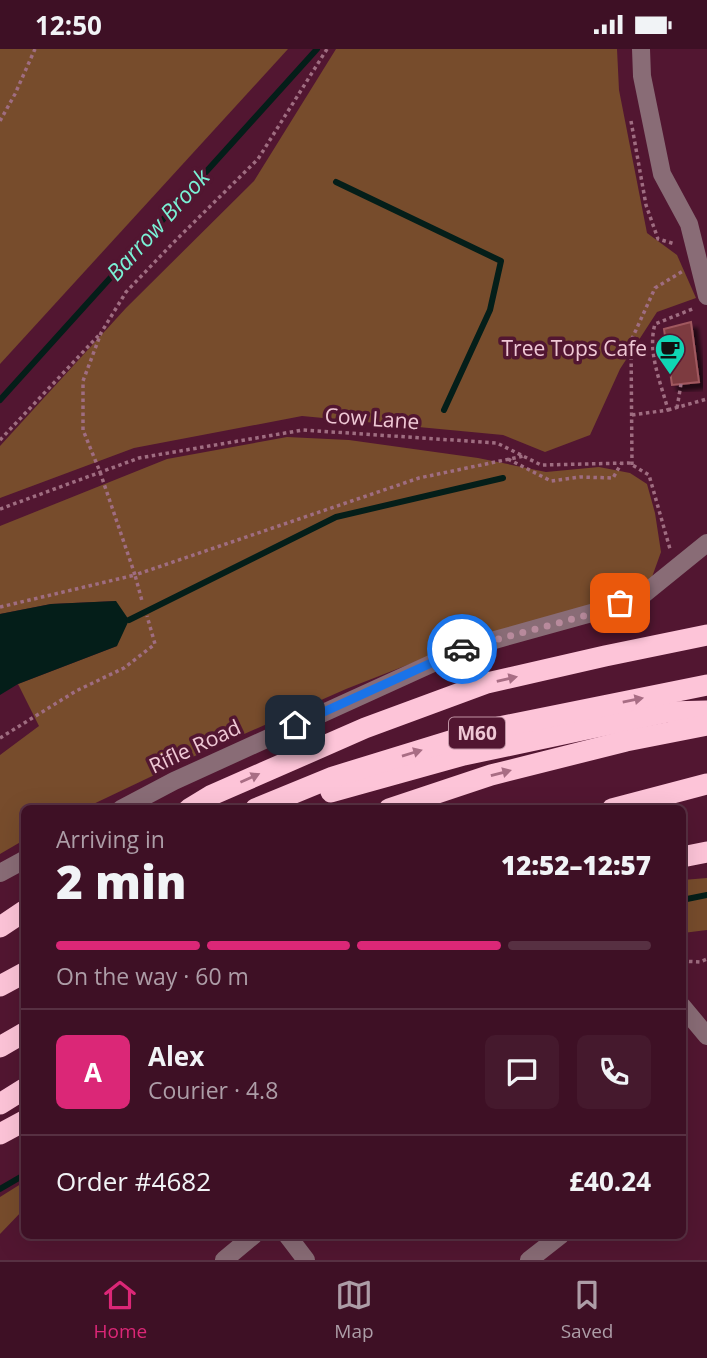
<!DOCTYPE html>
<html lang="en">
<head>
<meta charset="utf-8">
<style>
  body { margin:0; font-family:"Open Sans",sans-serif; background:#45192d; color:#f1f3f6; height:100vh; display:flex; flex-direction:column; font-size:26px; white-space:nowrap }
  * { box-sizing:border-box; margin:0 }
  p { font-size:23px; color:#ad9da7 }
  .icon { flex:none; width:38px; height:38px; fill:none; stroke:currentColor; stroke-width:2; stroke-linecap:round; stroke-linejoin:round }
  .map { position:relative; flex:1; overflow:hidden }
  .sheet { position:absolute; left:21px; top:756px; width:665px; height:434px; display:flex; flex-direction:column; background:#3e1025; border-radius:10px; box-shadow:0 7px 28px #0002,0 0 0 2px #573042 }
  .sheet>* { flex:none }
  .pin { position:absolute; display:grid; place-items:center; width:60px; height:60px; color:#fff; margin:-30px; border-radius:14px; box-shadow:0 4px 10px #0006 }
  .courier { position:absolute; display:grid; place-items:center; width:70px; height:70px; margin:-35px; border:5px solid #1a73e8; border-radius:50%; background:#fff; color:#222; box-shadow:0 2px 9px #0007 }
  .summary em { font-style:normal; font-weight:800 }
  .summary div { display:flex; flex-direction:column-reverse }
  .summary { display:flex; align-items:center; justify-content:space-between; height:119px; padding:0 35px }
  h1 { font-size:46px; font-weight:800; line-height:52px }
  .bar { display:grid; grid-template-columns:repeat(4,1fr); gap:10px 7px; align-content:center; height:84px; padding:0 35px }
  .bar i { height:9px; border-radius:5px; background:#573042 }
  .bar .selected { background:#db2777 }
  .bar p { grid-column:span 4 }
  .line { display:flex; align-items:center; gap:18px; padding:0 35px; border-top:2px solid #573042 }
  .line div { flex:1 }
  .round { display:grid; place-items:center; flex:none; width:74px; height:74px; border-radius:10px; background:#45192d }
  .status { display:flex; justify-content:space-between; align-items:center; height:49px; padding:0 35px; background:#3e1025; direction:ltr }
  .status svg { height:19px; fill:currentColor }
  .tab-bar { display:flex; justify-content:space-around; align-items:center; height:98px; border-top:2px solid #573042; background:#3e1025; font-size:19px; color:#ad9da7 }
  .tab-bar a { display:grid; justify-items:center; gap:4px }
  .tab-bar .selected { color:#db2777 }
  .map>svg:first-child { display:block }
</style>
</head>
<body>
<div class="status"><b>12:50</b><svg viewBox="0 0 49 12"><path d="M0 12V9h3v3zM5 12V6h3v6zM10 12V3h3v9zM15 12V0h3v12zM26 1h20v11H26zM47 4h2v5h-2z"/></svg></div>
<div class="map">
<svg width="707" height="1211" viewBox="0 0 707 1211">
  <defs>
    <filter id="shadow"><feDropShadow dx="6" dy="6" stdDeviation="2" flood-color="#0009"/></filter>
  </defs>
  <rect width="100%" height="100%" fill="#521631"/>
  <!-- green -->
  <g fill="#774c2c">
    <path d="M 0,0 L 288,0 L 0,315 Z"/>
    <path d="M 336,0 L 617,0 L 619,41 L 647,184 L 677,206 L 696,249 L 657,263 L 620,320 L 590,386 L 545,403 L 503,386 L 302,367 L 134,399 L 0,449 L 0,397 L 126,259 L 254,132 Z"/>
    <path d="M 287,388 L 349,391 L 478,409 L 546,423 L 599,418 L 630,424 L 647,435 L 655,464 L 661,503 L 652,528 L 625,545 L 461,595 L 346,640 L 188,710 L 85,759 L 24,760 L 24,791 L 0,805 L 0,706 L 39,677 L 18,635 L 117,597 L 116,552 L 51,555 L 0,565 L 0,477 L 167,410 Z"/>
    <path d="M 707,829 L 707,881 L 683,884 L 683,831 Z"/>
    <path d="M 24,1133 L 24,1160 L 0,1185 L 0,1148 Z"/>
  </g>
  <!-- water -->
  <path fill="#041e19" d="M 116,552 L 129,571 L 117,597 L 18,635 L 0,646 L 0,565 L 51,555 Z"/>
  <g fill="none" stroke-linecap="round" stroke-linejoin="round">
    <!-- stream -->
    <g stroke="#041e19" stroke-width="6">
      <path d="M 336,133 L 501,212 L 490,261 L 444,361"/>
      <path d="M 0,351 L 317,0"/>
      <path d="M 129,571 L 336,468 L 503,429"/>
      <path d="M 682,851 L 707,846"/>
      <path d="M 0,1140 L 24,1126"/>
    </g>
  </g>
  <!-- building -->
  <path fill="#7d3a40" stroke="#a0595e" stroke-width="2" filter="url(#shadow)" d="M 691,273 L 699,333 L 672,336 L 664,280 Z"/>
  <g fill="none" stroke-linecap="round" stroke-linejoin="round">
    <!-- path -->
    <g stroke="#9f6d81" stroke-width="3.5" stroke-dasharray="3.5 3.5" stroke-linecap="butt">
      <path d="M 327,0 L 258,110 L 173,194 L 126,243 L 101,284 L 83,332 L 83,381 L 100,423 L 135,526 L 419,429 L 524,407"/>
      <path d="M 0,72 L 15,45 L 35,0"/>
      <path d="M 631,72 L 646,156 L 658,190 L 675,195"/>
      <path d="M 677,359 L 681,335"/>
      <path d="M 668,361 L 707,350"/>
      <path d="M 632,366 L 668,361 C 661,334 647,303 655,275 L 695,259"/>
      <path d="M 0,391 L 99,286"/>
      <path d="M 508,410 L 551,432 L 580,428 L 613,429 L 621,415"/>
      <path d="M 632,416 L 631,292 L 655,239 L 683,222"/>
      <path d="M 0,460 L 139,409 L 303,381 L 497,394 L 541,416 L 629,414 L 649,426 L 670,500"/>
      <path d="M 0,558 L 135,526 L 142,552"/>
      <path d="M 0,689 L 76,642 L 124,619 L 155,595 L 147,567"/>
      <path d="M 682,912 L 700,913 L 707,910"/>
    </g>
    <!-- minor -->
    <g stroke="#896c76" stroke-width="18">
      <path d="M 641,0 L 642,27 L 662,125 L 689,175 L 707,247"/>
      <path d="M 121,760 L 174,732 L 466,599 L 595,563 L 644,545 L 707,494"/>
      <path d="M 0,824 L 24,811"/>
      <path d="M 682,957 L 707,987"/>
      <path d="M 287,1186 L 306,1211"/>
      <path d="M 224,1211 L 254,1186"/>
      <path d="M 529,1211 L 561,1186"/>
    </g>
    <!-- highway -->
    <g stroke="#fdc4d8" stroke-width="21">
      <path d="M 331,743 L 464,706 L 667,663 L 707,662"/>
      <path d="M 189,760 L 212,746 L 365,679 L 487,634 L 605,607 L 707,586"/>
      <path d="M 255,760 L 333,728 L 489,680 L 707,636"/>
      <path d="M 389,760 L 491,726 L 626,692 L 707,676"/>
      <path d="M 612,760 L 707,735"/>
      <path d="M 682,808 L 707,803"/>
      <path d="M 0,878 L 24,862"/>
      <path d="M 0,937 L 24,924"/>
      <path d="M 0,998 L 24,984"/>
      <path d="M 0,1055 L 24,1040"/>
      <path d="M 0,1085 L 24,1072"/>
    </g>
  </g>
  <!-- one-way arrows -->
  <defs><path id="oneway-solid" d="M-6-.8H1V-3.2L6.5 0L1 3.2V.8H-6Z" transform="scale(1.75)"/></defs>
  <g fill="#a86d84">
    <use href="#oneway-solid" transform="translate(507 630) rotate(-13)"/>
    <use href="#oneway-solid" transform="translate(633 651) rotate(-12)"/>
    <use href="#oneway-solid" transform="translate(412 704) rotate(-17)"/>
    <use href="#oneway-solid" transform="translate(501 724) rotate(-15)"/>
    <use href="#oneway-solid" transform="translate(250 729) rotate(-24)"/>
  </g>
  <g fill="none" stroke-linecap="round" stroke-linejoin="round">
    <!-- done -->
    <path stroke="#b88a9c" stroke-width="7" stroke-dasharray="0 12.6" d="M 462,600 L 595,564 L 620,554"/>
    <!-- route -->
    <path stroke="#1a73e8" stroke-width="9" d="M 295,676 L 462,600"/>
  </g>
  <!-- icons -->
  <defs>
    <g id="cafe-pin" transform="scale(1.575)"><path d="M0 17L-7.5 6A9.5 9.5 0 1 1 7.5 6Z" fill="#10d5b4" stroke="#521631"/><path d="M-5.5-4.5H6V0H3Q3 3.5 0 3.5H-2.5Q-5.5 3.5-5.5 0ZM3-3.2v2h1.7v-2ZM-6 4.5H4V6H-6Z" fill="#111"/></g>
  </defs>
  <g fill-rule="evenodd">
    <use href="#cafe-pin" x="670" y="300"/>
  </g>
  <g text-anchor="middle" stroke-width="7" stroke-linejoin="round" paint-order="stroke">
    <!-- shield labels -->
    <rect fill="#521631" stroke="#c093a4" stroke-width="2" x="449" y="668.5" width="56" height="31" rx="5"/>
    <g font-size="19" font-weight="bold" fill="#efc8d5">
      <text x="477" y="691">M60</text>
    </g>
    <!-- poi labels -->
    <g font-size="21" fill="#efc8d5" stroke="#521631" text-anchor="end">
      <text x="647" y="307">Tree Tops Cafe</text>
    </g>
    <!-- street labels -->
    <g font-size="21" fill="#efc8d5" stroke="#521631">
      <text transform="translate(372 370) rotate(4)" y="7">Cow Lane</text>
      <text transform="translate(195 698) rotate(-25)" y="7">Rifle Road</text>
    </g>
    <!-- water labels -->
    <g font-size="23" font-style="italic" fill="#7af1d5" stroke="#521631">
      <text transform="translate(158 176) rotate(-48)" y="8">Barrow Brook</text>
    </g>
  </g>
</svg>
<div class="pin" style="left:620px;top:554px;background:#ea580c"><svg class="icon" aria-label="bag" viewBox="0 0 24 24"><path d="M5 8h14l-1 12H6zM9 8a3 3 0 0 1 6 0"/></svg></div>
<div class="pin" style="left:295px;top:676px;background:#1f2937"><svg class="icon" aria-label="home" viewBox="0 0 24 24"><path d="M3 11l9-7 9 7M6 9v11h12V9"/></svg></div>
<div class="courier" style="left:462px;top:600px"><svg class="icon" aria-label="car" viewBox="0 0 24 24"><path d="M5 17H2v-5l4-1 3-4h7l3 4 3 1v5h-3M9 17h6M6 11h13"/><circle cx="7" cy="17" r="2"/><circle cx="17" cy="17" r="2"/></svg></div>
<section class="sheet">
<div class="summary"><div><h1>2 min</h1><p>Arriving in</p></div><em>12:52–12:57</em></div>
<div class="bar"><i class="selected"></i><i class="selected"></i><i class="selected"></i><i></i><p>On the way · 60 m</p></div>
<div class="line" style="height:126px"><b class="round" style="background:#db2777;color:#fff">A</b><div><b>Alex</b><p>Courier · 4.8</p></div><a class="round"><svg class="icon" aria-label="chat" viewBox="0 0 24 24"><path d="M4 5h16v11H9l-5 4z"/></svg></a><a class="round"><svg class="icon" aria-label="phone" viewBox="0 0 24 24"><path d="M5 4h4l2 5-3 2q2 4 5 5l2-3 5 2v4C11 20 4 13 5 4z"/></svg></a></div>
<div class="line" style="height:91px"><div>Order #4682</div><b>£40.24</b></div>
</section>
</div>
<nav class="tab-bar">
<a class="selected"><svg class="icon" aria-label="home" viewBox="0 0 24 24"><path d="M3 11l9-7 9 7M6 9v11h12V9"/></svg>Home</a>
<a><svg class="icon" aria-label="map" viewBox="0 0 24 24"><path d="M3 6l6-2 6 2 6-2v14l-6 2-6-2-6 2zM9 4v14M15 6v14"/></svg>Map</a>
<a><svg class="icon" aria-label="saved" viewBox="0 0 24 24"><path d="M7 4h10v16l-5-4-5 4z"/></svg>Saved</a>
</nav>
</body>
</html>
